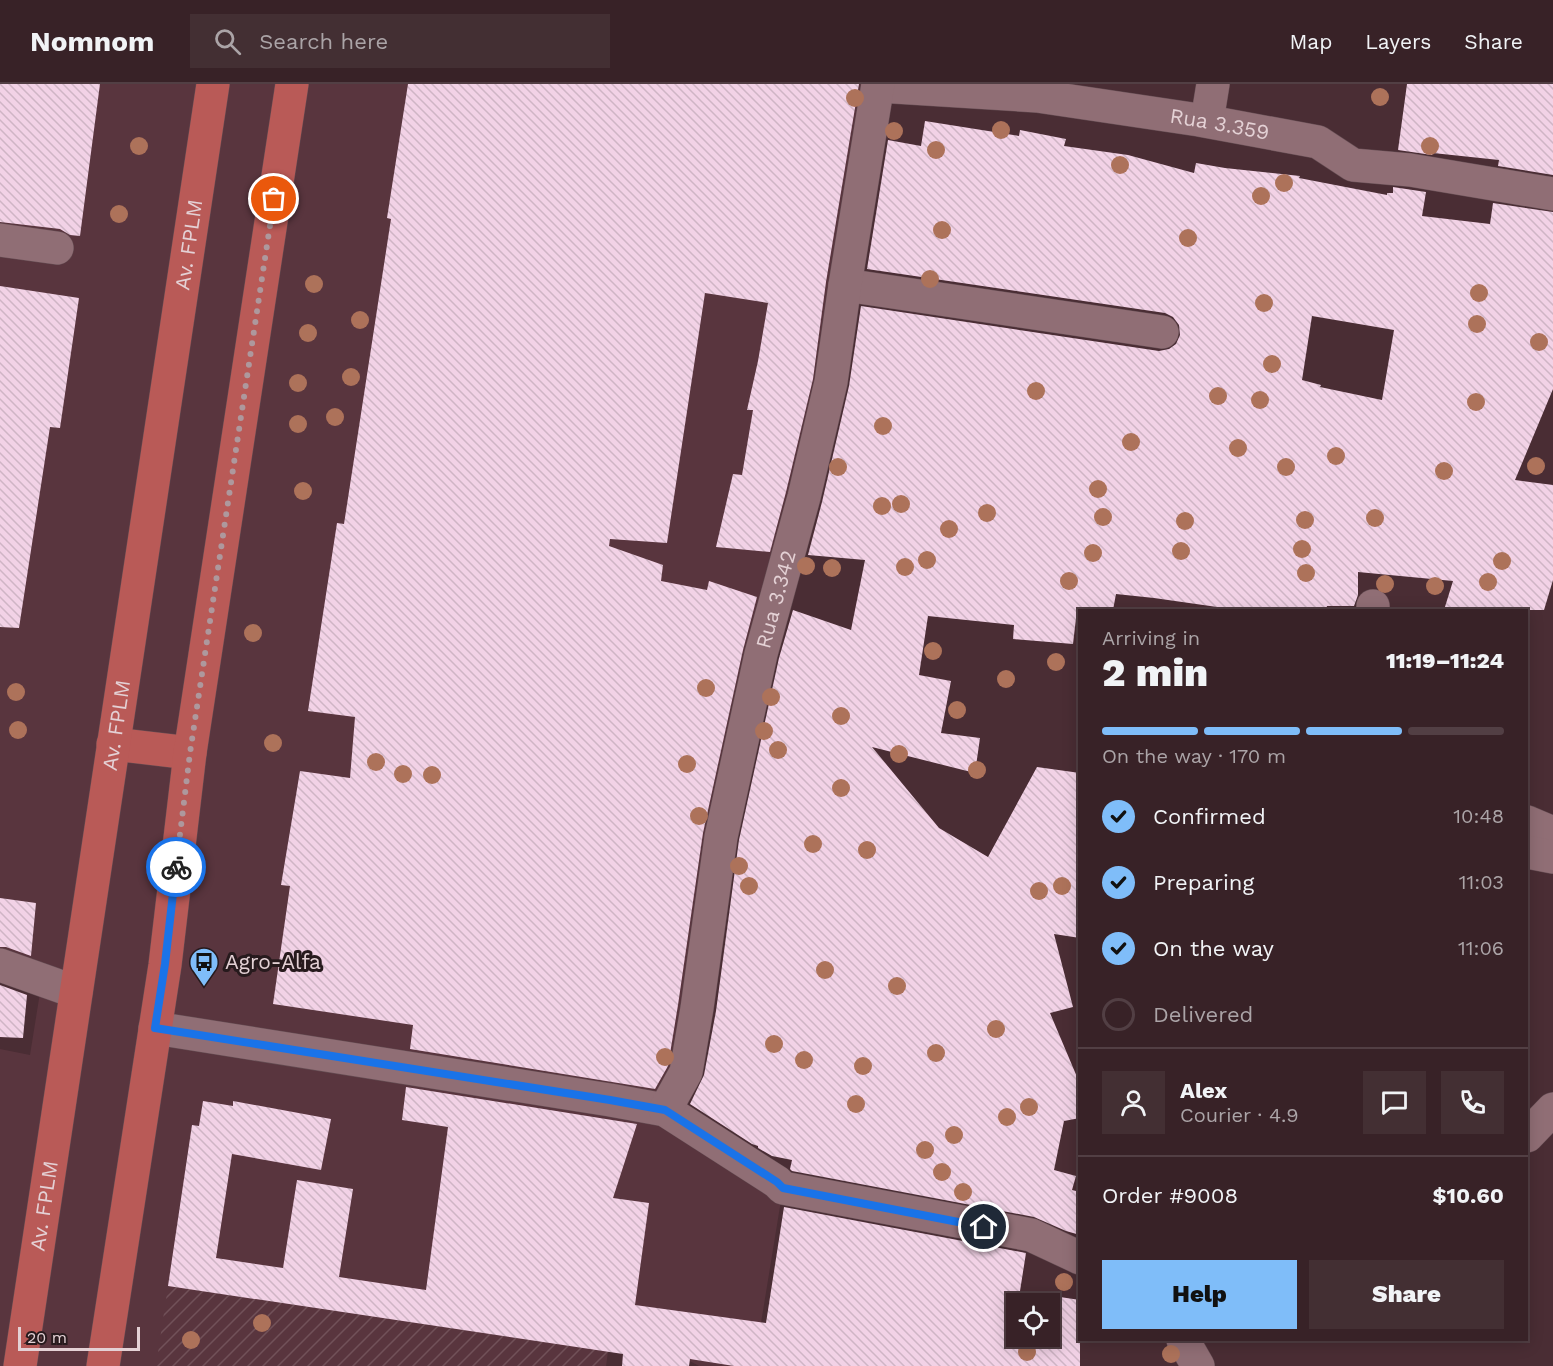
<!DOCTYPE html>
<html lang="en">
<head>
<meta charset="utf-8">
<style>
  body { margin:0; font-family:"Work Sans",sans-serif; background:#432f33; color:#f1f3f6; height:100vh; display:flex; flex-direction:column; font-size:22px; white-space:nowrap }
  * { box-sizing:border-box; margin:0 }
  p { font-size:20px; color:#aba4a7 }
  .icon { flex:none; width:33px; height:33px; fill:none; stroke:currentColor; stroke-width:2; stroke-linecap:round; stroke-linejoin:round }
  .map { position:relative; flex:1; overflow:hidden }
  .sheet { position:absolute; left:1078px; top:525px; width:450px; height:732px; display:flex; flex-direction:column; background:#382227; border-radius:0px; box-shadow:0 3px 15px #0003,0 0 0 2px #523f44 }
  .sheet>* { flex:none }
  .fabs { position:absolute; left:1006px; top:1209px; display:grid; gap:12px }
  .fabs a { display:grid; place-items:center; width:54px; height:54px; border-radius:0px; background:#382227; box-shadow:0 3px 15px #0003,0 0 0 2px #523f44; font-size:30px }
  .scale { position:absolute; left:18px; bottom:15px; width:122px; box-sizing:border-box; padding-left:6px; border:3px solid #e4d1d5; border-top:0; font-size:16px; line-height:21px; white-space:nowrap; color:#e4d1d5; -webkit-text-stroke:4px #271a1d; paint-order:stroke }
  .pin { position:absolute; display:grid; place-items:center; width:51px; height:51px; color:#fff; margin:-26px; border:3px solid #fff; border-radius:50%; box-shadow:0 2px 6px #0007 }
  .courier { position:absolute; display:grid; place-items:center; width:60px; height:60px; margin:-30px; border:4px solid #1a73e8; border-radius:50%; background:#fff; color:#222; box-shadow:0 2px 8px #0007 }
  .headline em { font-style:normal; font-weight:800 }
  .headline div { display:flex; flex-direction:column-reverse }
  .headline { display:flex; align-items:center; justify-content:space-between; height:102px; padding:0 24px }
  h1 { font-size:39px; font-weight:800; line-height:45px }
  .bar { display:grid; grid-template-columns:repeat(4,1fr); gap:9px 6px; align-content:center; height:72px; padding:0 24px }
  .bar i { height:8px; border-radius:4px; background:#523f44 }
  .bar .selected { background:#7fbdf9 }
  .bar p { grid-column:span 4 }
  .line { display:flex; align-items:center; gap:15px; padding:0 24px; border-top:2px solid #523f44 }
  .line div { flex:1 }
  .round { display:grid; place-items:center; flex:none; width:63px; height:63px; border-radius:0px; background:#432f33 }
  ol { padding:0 24px; list-style:none }
  li { display:flex; align-items:center; gap:18px; height:66px }
  li p { margin-inline-start:auto }
  li .icon { padding:6px; border-radius:50%; background:#7fbdf9; color:#111; stroke-width:4 }
  li:last-child { color:#aba4a7 }
  li i { width:33px; height:33px; border:3px solid #523f44; border-radius:50% }
  .cta { display:flex; gap:12px; margin-top:auto; padding:12px 24px }
  .cta a { flex:1; height:69px; border-radius:0px; background:#7fbdf9; color:#111; font-size:24px; font-weight:800; line-height:69px; text-align:center }
  .cta a+a { background:#432f33; color:#f1f3f6 }
  header { display:flex; align-items:center; gap:36px; box-sizing:border-box; height:84px; padding:0 30px; background:#382227; border-bottom:2px solid #523f44 }
  header strong { font-size:28px }
  nav { display:flex; gap:33px; margin-inline-start:auto; font-size:21px }
  .search { width:420px; height:54px; background:#432f33; display:flex; align-items:center; gap:15px; box-sizing:border-box; padding:0 21px; border-radius:0px; color:#aba4a7; font-size:22px }
  .map>svg:first-child { display:block }
</style>
</head>
<body>
<header>
<strong>Nomnom</strong>
<div class="search"><svg class="icon" aria-label="search" viewBox="0 0 24 24"><circle cx="10" cy="10" r="6"/><path d="M15 15l6 6"/></svg>Search here</div>
<nav><a>Map</a><a>Layers</a><a>Share</a></nav>
</header>
<div class="map">
<svg width="1553" height="1282" viewBox="0 0 1553 1282">
  <defs>
    <pattern id="industrial-furrows" width="10" height="10" patternUnits="userSpaceOnUse" patternTransform="scale(1.5)"><rect width="10" height="10" fill="#59353e"/><path d="M-1 1l2-2M0 10L10 0M9 11l2-2" fill="none" stroke="#715159"/></pattern>
    <pattern id="building-back-hatch" width="6" height="6" patternUnits="userSpaceOnUse" patternTransform="scale(1.5)"><rect width="6" height="6" fill="#f2d2e6"/><path d="M-1 5l2 2M0 0l6 6M5-1l2 2" fill="none" stroke="#cfb5c5"/></pattern>
  </defs>
  <rect width="100%" height="100%" fill="#4a2d34"/>
  <!-- built -->
  <path fill="#59353e" d="M 0,0 L 878,0 L 665,1026 L 783,1104 L 754,1282 L 699,1282 L 686,1275 L 597,1262 L 594,1282 L 0,1282 L 0,965 L 30,971 L 42,896 L 0,881 Z"/>
  <!-- industrial -->
  <path fill="url(#industrial-furrows)" d="M 168,1202 L 608,1267 L 606,1282 L 156,1282 Z"/>
  <!-- building -->
  <g fill="url(#building-back-hatch)" fill-rule="evenodd">
    <path d="M 0,0 L 100,0 L 80,152 L 70,151 L 60,145 L 0,138 Z"/>
    <path d="M 408,0 L 859,0 L 826,198 L 813,295 L 786,408 L 770,468 L 716,463 L 733,390 L 742,391 L 753,326 L 747,326 L 758,277 L 768,219 L 705,209 L 667,459 L 610,455 L 609,462 L 663,481 L 661,497 L 707,506 L 709,497 L 757,513 L 743,566 L 703,749 L 678,921 L 668,982 L 655,1005 L 410,965 L 413,941 L 273,920 L 290,802 L 281,801 L 300,687 L 350,694 L 355,633 L 308,627 L 337,439 L 344,440 L 391,135 L 387,134 Z"/>
    <path d="M 1407,0 L 1553,0 L 1553,91 L 1498,82 L 1499,76 L 1433,69 L 1432,71 L 1398,66 Z"/>
    <path d="M 925,37 L 1019,52 L 1020,46 L 1066,55 L 1064,62 L 1128,71 L 1194,89 L 1196,79 L 1225,84 L 1300,92 L 1299,94 L 1387,111 L 1387,109 L 1393,109 L 1393,103 L 1426,108 L 1422,132 L 1490,140 L 1493,119 L 1553,128 L 1553,305 L 1515,396 L 1553,401 L 1553,496 L 1544,526 L 1444,526 L 1453,497 L 1358,488 L 1358,511 L 1354,522 L 1327,522 L 1326,526 L 1238,526 L 1154,514 L 1116,510 L 1113,526 L 1077,526 L 1073,560 L 1013,555 L 1014,541 L 928,532 L 919,591 L 951,597 L 941,649 L 980,654 L 975,689 L 872,663 L 939,744 L 988,773 L 1037,683 L 1080,689 L 1080,854 L 1054,850 L 1073,923 L 1050,929 L 1080,1000 L 1080,1034 L 1064,1037 L 1054,1086 L 1076,1092 L 1072,1106 L 1080,1108 L 1080,1151 L 1066,1147 L 1034,1133 L 792,1087 L 790,1085 L 792,1076 L 772,1072 L 758,1064 L 758,1062 L 752,1060 L 690,1020 L 704,991 L 716,927 L 739,756 L 779,574 L 793,526 L 851,546 L 865,476 L 808,471 L 822,418 L 849,302 L 861,222 L 1159,267 L 1169,265 L 1176,260 L 1180,251 L 1179,241 L 1173,233 L 1165,229 L 867,185 L 888,56 L 921,62 ZM 1312,232 L 1394,246 L 1382,316 L 1320,303 L 1321,301 L 1302,296 Z"/>
    <path d="M 0,202 L 79,214 L 60,344 L 50,343 L 19,544 L 0,543 Z"/>
    <path d="M 0,814 L 36,819 L 31,872 L 6,863 L 0,863 Z"/>
    <path d="M 0,901 L 27,911 L 23,954 L 0,953 Z"/>
    <path d="M 406,1003 L 637,1040 L 613,1114 L 649,1119 L 635,1221 L 766,1239 L 784,1123 L 1026,1169 L 1020,1207 L 1080,1216 L 1080,1282 L 734,1282 L 690,1275 L 689,1282 L 622,1282 L 623,1270 L 168,1202 L 192,1041 L 199,1042 L 203,1017 L 233,1022 L 233,1017 L 331,1035 L 321,1086 L 232,1070 L 216,1174 L 283,1184 L 297,1096 L 353,1105 L 339,1193 L 426,1206 L 448,1043 L 402,1036 ZM 1017,1220 L 1050,1220 L 1050,1252 L 1017,1252 Z"/>
  </g>
  <g fill="none" stroke-linecap="round" stroke-linejoin="round">
    <!-- minor casing -->
    <g stroke="#654d53" stroke-width="34">
      <g id="minor">
        <path id="s1" d="M 878,2 L 1037,12 L 1199,36 L 1318,58 L 1353,81 L 1410,86 L 1553,110"/>
        <path d="M 1207,37 L 1213,0"/>
        <path d="M 0,156 L 57,164"/>
        <path d="M 845,201 L 1162,248"/>
        <path d="M 1373,522 L 1373,526"/>
        <path d="M 1527,738 L 1553,749"/>
        <path d="M 1527,768 L 1553,773"/>
        <path d="M 0,881 L 76,908"/>
        <path d="M 155,944 L 610,1016 L 665,1026 L 777,1098 L 783,1104 L 1031,1151 L 1080,1174"/>
        <path id="s2" d="M 665,1026 L 686,988 L 697,924 L 721,753 L 761,570 L 804,413 L 831,298 L 845,201 L 878,0"/>
        <path d="M 1527,1052 L 1553,1025"/>
        <path d="M 1183,1256 L 1198,1282"/>
      </g>
    </g>
    <!-- major casing -->
    <g stroke="#654d53" stroke-width="34">
      <g id="major">
        <path d="M 113,660 L 190,669"/>
        <path id="s3" d="M 20,1282 L 213,0"/>
        <path d="M 103,1282 L 165,881 L 190,669 L 292,0"/>
      </g>
    </g>
    <!-- minor -->
    <use href="#minor" stroke="#906e75" stroke-width="33"/>
    <!-- major -->
    <use href="#major" stroke="#b95a57" stroke-width="33"/>
  </g>
  <!-- trees -->
  <g fill="#ad725a">
    <circle cx="1380" cy="13" r="9"/>
    <circle cx="855" cy="14" r="9"/>
    <circle cx="1001" cy="46" r="9"/>
    <circle cx="894" cy="47" r="9"/>
    <circle cx="139" cy="62" r="9"/>
    <circle cx="1430" cy="62" r="9"/>
    <circle cx="936" cy="66" r="9"/>
    <circle cx="1120" cy="81" r="9"/>
    <circle cx="1284" cy="99" r="9"/>
    <circle cx="1261" cy="112" r="9"/>
    <circle cx="119" cy="130" r="9"/>
    <circle cx="942" cy="146" r="9"/>
    <circle cx="1188" cy="154" r="9"/>
    <circle cx="930" cy="195" r="9"/>
    <circle cx="314" cy="200" r="9"/>
    <circle cx="1479" cy="209" r="9"/>
    <circle cx="1264" cy="219" r="9"/>
    <circle cx="360" cy="236" r="9"/>
    <circle cx="1477" cy="240" r="9"/>
    <circle cx="308" cy="249" r="9"/>
    <circle cx="1539" cy="258" r="9"/>
    <circle cx="1272" cy="280" r="9"/>
    <circle cx="351" cy="293" r="9"/>
    <circle cx="298" cy="299" r="9"/>
    <circle cx="1036" cy="307" r="9"/>
    <circle cx="1218" cy="312" r="9"/>
    <circle cx="1260" cy="316" r="9"/>
    <circle cx="1476" cy="318" r="9"/>
    <circle cx="335" cy="333" r="9"/>
    <circle cx="298" cy="340" r="9"/>
    <circle cx="883" cy="342" r="9"/>
    <circle cx="1131" cy="358" r="9"/>
    <circle cx="1238" cy="364" r="9"/>
    <circle cx="1336" cy="372" r="9"/>
    <circle cx="1536" cy="382" r="9"/>
    <circle cx="838" cy="383" r="9"/>
    <circle cx="1286" cy="383" r="9"/>
    <circle cx="1444" cy="387" r="9"/>
    <circle cx="1098" cy="405" r="9"/>
    <circle cx="303" cy="407" r="9"/>
    <circle cx="901" cy="420" r="9"/>
    <circle cx="882" cy="422" r="9"/>
    <circle cx="987" cy="429" r="9"/>
    <circle cx="1103" cy="433" r="9"/>
    <circle cx="1375" cy="434" r="9"/>
    <circle cx="1305" cy="436" r="9"/>
    <circle cx="1185" cy="437" r="9"/>
    <circle cx="949" cy="445" r="9"/>
    <circle cx="1302" cy="465" r="9"/>
    <circle cx="1181" cy="467" r="9"/>
    <circle cx="1093" cy="469" r="9"/>
    <circle cx="927" cy="476" r="9"/>
    <circle cx="1502" cy="477" r="9"/>
    <circle cx="806" cy="482" r="9"/>
    <circle cx="905" cy="483" r="9"/>
    <circle cx="832" cy="484" r="9"/>
    <circle cx="1306" cy="489" r="9"/>
    <circle cx="1069" cy="497" r="9"/>
    <circle cx="1488" cy="498" r="9"/>
    <circle cx="1385" cy="500" r="9"/>
    <circle cx="1435" cy="502" r="9"/>
    <circle cx="253" cy="549" r="9"/>
    <circle cx="933" cy="567" r="9"/>
    <circle cx="1056" cy="578" r="9"/>
    <circle cx="1006" cy="595" r="9"/>
    <circle cx="706" cy="604" r="9"/>
    <circle cx="16" cy="608" r="9"/>
    <circle cx="771" cy="613" r="9"/>
    <circle cx="957" cy="626" r="9"/>
    <circle cx="841" cy="632" r="9"/>
    <circle cx="18" cy="646" r="9"/>
    <circle cx="764" cy="647" r="9"/>
    <circle cx="273" cy="659" r="9"/>
    <circle cx="778" cy="666" r="9"/>
    <circle cx="899" cy="670" r="9"/>
    <circle cx="376" cy="678" r="9"/>
    <circle cx="687" cy="680" r="9"/>
    <circle cx="977" cy="686" r="9"/>
    <circle cx="403" cy="690" r="9"/>
    <circle cx="432" cy="691" r="9"/>
    <circle cx="841" cy="704" r="9"/>
    <circle cx="699" cy="732" r="9"/>
    <circle cx="813" cy="760" r="9"/>
    <circle cx="867" cy="766" r="9"/>
    <circle cx="739" cy="782" r="9"/>
    <circle cx="749" cy="802" r="9"/>
    <circle cx="1062" cy="802" r="9"/>
    <circle cx="1039" cy="807" r="9"/>
    <circle cx="825" cy="886" r="9"/>
    <circle cx="897" cy="902" r="9"/>
    <circle cx="996" cy="945" r="9"/>
    <circle cx="774" cy="960" r="9"/>
    <circle cx="936" cy="969" r="9"/>
    <circle cx="665" cy="973" r="9"/>
    <circle cx="804" cy="976" r="9"/>
    <circle cx="863" cy="982" r="9"/>
    <circle cx="856" cy="1020" r="9"/>
    <circle cx="1029" cy="1023" r="9"/>
    <circle cx="1007" cy="1033" r="9"/>
    <circle cx="954" cy="1051" r="9"/>
    <circle cx="925" cy="1066" r="9"/>
    <circle cx="942" cy="1088" r="9"/>
    <circle cx="963" cy="1108" r="9"/>
    <circle cx="1064" cy="1198" r="9"/>
    <circle cx="262" cy="1239" r="9"/>
    <circle cx="191" cy="1256" r="9"/>
    <circle cx="1027" cy="1268" r="9"/>
    <circle cx="1171" cy="1270" r="9"/>
  </g>
  <g fill="none" stroke-linecap="round" stroke-linejoin="round">
    <!-- done -->
    <path stroke="#ae989d" stroke-width="6" stroke-dasharray="0 10.8" d="M 176,783 L 190,669 L 274,115"/>
    <!-- route -->
    <path stroke="#1a73e8" stroke-width="8" d="M 176,783 L 165,880 L 155,944 L 610,1016 L 665,1026 L 777,1098 L 783,1104 L 984,1143"/>
  </g>
  <!-- icons -->
  <defs>
    <g id="bus-pin" transform="scale(1.5)"><path d="M0 17L-7.5 6A9.5 9.5 0 1 1 7.5 6Z" fill="#7fbdf9" stroke="#271a1d"/><path d="M-5-6H5V4H4V6H2V4H-2V6H-4V4H-5ZM-3.5-4V0h7V-4ZM-3.5 1.2v1.5H-2V1.2ZM2 1.2v1.5H3.5V1.2Z" fill="#111"/></g>
  </defs>
  <g fill-rule="evenodd">
    <use href="#bus-pin" x="204" y="878"/>
  </g>
  <g text-anchor="middle" stroke-width="6" stroke-linejoin="round" paint-order="stroke">
    <!-- street labels -->
    <g font-size="21" fill="#e4d1d5" stroke="#271a1d">
      <text dy="7" stroke="none"><textPath href="#s1" startOffset="344">Rua 3.359</textPath></text>
      <text dy="7" stroke="none"><textPath href="#s3" startOffset="1134">Av. FPLM</textPath></text>
      <text dy="7" stroke="none"><textPath href="#s2" startOffset="525">Rua 3.342</textPath></text>
      <text dy="7" stroke="none"><textPath href="#s3" startOffset="648">Av. FPLM</textPath></text>
      <text dy="7" stroke="none"><textPath href="#s3" startOffset="162">Av. FPLM</textPath></text>
    </g>
    <!-- poi labels -->
    <g font-size="21" fill="#e4d1d5" stroke="#271a1d" text-anchor="start">
      <text x="225" y="885">Agro-Alfa</text>
    </g>
  </g>
</svg>
<div class="fabs">
<a><svg class="icon" aria-label="locate" viewBox="0 0 24 24"><circle cx="12" cy="12" r="6"/><path d="M12 2v4M12 18v4M2 12h4M18 12h4"/></svg></a>
</div>
<div class="scale">20 m</div>
<div class="pin" style="left:274px;top:115px;background:#ea580c"><svg class="icon" aria-label="bag" viewBox="0 0 24 24"><path d="M5 8h14l-1 12H6zM9 8a3 3 0 0 1 6 0"/></svg></div>
<div class="pin" style="left:984px;top:1143px;background:#1f2937"><svg class="icon" aria-label="home" viewBox="0 0 24 24"><path d="M3 11l9-7 9 7M6 9v11h12V9"/></svg></div>
<div class="courier" style="left:176px;top:783px"><svg class="icon" aria-label="bike" viewBox="0 0 24 24"><circle cx="6" cy="16" r="4"/><circle cx="18" cy="16" r="4"/><path d="M6 16l4-8h5l3 8M10 8l3 8H6M13 5h3"/></svg></div>
<section class="sheet">
<div class="headline"><div><h1>2 min</h1><p>Arriving in</p></div><em>11:19–11:24</em></div>
<div class="bar"><i class="selected"></i><i class="selected"></i><i class="selected"></i><i></i><p>On the way · 170 m</p></div>
<ol>
<li><svg class="icon" aria-label="check" viewBox="0 0 24 24"><path d="M5 12l5 5 9-10"/></svg>Confirmed<p>10:48</p></li>
<li><svg class="icon" aria-label="check" viewBox="0 0 24 24"><path d="M5 12l5 5 9-10"/></svg>Preparing<p>11:03</p></li>
<li><svg class="icon" aria-label="check" viewBox="0 0 24 24"><path d="M5 12l5 5 9-10"/></svg>On the way<p>11:06</p></li>
<li><i></i>Delivered</li>
</ol>
<div class="line" style="height:108px"><a class="round"><svg class="icon" aria-label="person" viewBox="0 0 24 24"><circle cx="12" cy="8" r="4"/><path d="M4 21q1-7 8-7t8 7"/></svg></a><div><b>Alex</b><p>Courier · 4.9</p></div><a class="round"><svg class="icon" aria-label="chat" viewBox="0 0 24 24"><path d="M4 5h16v11H9l-5 4z"/></svg></a><a class="round"><svg class="icon" aria-label="phone" viewBox="0 0 24 24"><path d="M5 4h4l2 5-3 2q2 4 5 5l2-3 5 2v4C11 20 4 13 5 4z"/></svg></a></div>
<div class="line" style="height:78px"><div>Order #9008</div><b>$10.60</b></div>
<div class="cta"><a>Help</a><a>Share</a></div>
</section>
</div>
</body>
</html>
